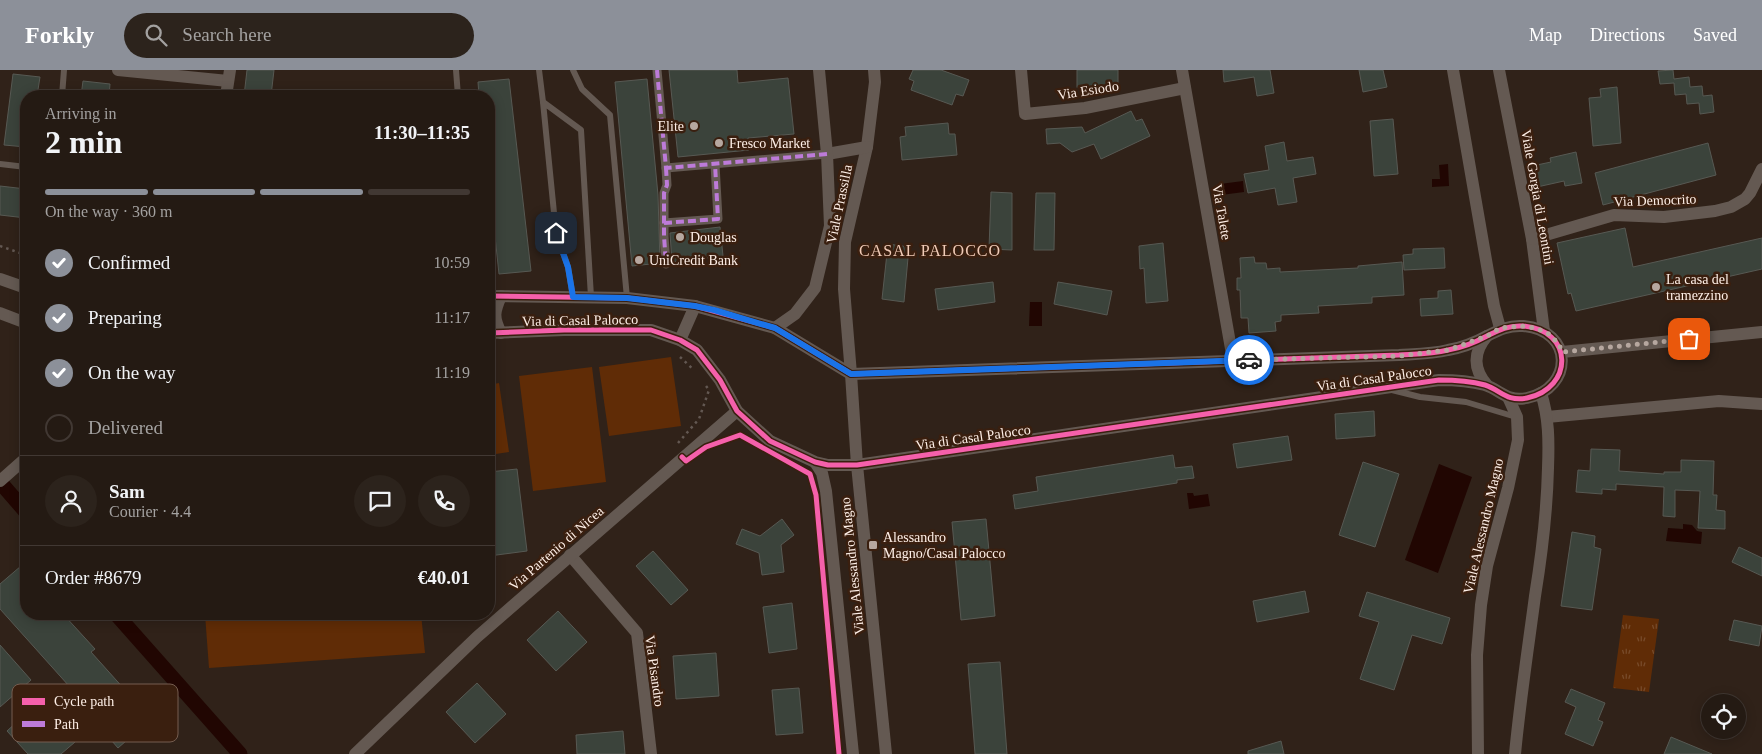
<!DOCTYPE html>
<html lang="en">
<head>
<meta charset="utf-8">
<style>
  body { margin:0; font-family:"Times New Roman",serif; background:#2c231c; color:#f1f3f6; height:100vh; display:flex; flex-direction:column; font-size:19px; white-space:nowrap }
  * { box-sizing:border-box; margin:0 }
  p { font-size:16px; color:#a3a1a0 }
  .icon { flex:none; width:28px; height:28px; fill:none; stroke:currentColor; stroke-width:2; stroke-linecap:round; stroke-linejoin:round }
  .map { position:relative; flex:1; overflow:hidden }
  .drawer { position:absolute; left:20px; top:20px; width:475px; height:530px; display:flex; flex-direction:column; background:#241a13; border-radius:20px; box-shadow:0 2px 12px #0003,0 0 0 1px #413833 }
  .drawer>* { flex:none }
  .fabs { position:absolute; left:1701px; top:624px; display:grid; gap:10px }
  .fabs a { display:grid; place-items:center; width:45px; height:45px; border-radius:50%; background:#241a13; box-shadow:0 2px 12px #0003,0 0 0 1px #413833; font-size:25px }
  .pin { position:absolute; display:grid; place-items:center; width:42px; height:42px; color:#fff; margin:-21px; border-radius:10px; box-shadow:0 2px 8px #0006 }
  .courier { position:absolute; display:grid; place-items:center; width:50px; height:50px; margin:-25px; border:4px solid #1a73e8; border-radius:50%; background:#fff; color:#222; box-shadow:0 1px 6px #0007 }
  .overview em { font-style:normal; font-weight:700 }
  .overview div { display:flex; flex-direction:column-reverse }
  .overview { display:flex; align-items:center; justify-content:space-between; height:85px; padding:0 25px }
  h1 { font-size:32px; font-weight:700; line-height:38px }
  .bar { display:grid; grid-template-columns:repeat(4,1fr); gap:8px 5px; align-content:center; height:60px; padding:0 25px }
  .bar i { height:6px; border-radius:4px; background:#413833 }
  .bar .current { background:#8c9099 }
  .bar p { grid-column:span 4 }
  .line { display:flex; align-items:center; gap:12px; padding:0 25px; border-top:1px solid #413833 }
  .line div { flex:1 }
  .round { display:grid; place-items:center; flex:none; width:52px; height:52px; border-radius:26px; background:#2c231c }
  ol { padding:0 25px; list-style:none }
  li { display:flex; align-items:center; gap:15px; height:55px }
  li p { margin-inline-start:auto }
  li .icon { padding:5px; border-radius:50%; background:#8c9099; color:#fff; stroke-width:4 }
  li:last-child { color:#a3a1a0 }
  li i { width:28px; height:28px; border:2px solid #413833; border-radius:50% }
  header { display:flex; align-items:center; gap:30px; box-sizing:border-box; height:70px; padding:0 25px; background:#8c9099; color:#fff }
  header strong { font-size:24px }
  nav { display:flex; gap:28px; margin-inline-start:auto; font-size:18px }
  .search { width:350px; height:45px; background:#2c231c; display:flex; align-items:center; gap:12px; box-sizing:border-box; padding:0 18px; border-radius:28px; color:#a3a1a0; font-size:19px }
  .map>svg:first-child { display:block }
</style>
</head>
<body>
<header>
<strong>Forkly</strong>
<div class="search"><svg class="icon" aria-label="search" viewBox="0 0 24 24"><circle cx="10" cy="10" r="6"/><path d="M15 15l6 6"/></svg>Search here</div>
<nav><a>Map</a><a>Directions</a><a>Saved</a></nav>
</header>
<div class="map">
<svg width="1762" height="684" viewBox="0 0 1762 684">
  <defs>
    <pattern id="park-tufts" width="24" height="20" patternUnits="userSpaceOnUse" patternTransform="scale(1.25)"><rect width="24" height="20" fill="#602c06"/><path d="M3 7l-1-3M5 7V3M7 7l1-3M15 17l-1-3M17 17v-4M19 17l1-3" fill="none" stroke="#784b2a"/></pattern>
  </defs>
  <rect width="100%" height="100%" fill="#302219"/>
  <!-- grass -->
  <g fill="#602c06">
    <path d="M 671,287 L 681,356 L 609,366 L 599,297 Z"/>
    <path d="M 592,297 L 606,412 L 533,421 L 519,306 Z"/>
    <path d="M 499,313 L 509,382 L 489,385 L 489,315 Z"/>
    <path d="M 205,544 L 421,544 L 425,583 L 209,598 Z"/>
  </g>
  <!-- park -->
  <path fill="url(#park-tufts)" d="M 1623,545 L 1659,549 L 1649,622 L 1613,618 Z"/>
  <!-- water -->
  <g fill="#210602">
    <path d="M 1448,94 L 1449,116 L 1432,117 L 1432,109 L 1440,109 L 1439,95 Z"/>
    <path d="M 1243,111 L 1244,122 L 1221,125 L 1220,114 Z"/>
    <path d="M 1030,232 L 1042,232 L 1042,256 L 1029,256 Z"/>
    <path d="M 1439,394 L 1472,407 L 1438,503 L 1405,490 Z"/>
    <path d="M 1187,423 L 1193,423 L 1194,426 L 1208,424 L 1210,436 L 1189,439 Z"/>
    <path d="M 1683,454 L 1692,455 L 1697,461 L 1702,462 L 1701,474 L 1666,471 L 1668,458 L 1683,459 Z"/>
  </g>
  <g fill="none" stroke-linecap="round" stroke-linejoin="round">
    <!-- canal -->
    <g stroke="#210602" stroke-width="15">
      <path d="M 0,412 L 26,442"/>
      <path d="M 116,544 L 240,684"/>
    </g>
  </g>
  <!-- building -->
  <g fill="#3b433b" stroke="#575953">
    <path d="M 247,0 L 274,0 L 271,26 L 244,26 Z"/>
    <path d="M 669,0 L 737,0 L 738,13 L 788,8 L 794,64 L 748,68 L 749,80 L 678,87 Z"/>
    <path d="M 913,0 L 941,0 L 969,10 L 963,26 L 956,24 L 952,35 L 911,20 L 914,11 L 909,9 Z"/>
    <rect x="1077" y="0" width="41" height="17"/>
    <path d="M 1223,0 L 1270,0 L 1274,23 L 1257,26 L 1254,7 L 1224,12 Z"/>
    <path d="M 1359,0 L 1383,0 L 1387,17 L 1363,22 Z"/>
    <path d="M 1673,0 L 1674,9 L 1689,7 L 1690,17 L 1702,16 L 1703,26 L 1712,25 L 1714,42 L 1700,44 L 1699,33 L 1687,34 L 1686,24 L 1675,25 L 1674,13 L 1660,14 L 1658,1 Z"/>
    <path d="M 13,4 L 40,7 L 37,26 L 26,26 L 26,77 L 4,75 Z"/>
    <path d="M 509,9 L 531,201 L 499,204 L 489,110 L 489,26 L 479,26 L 478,12 Z"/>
    <path d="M 647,9 L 658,125 L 660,193 L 632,196 L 615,12 Z"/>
    <path d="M 83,11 L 110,14 L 109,26 L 81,26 Z"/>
    <path d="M 1617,17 L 1621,73 L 1593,76 L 1589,28 L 1601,27 L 1600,19 Z"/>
    <path d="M 1131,41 L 1136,51 L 1142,49 L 1150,66 L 1101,89 L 1094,74 L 1072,82 L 1060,73 L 1047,74 L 1046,59 L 1082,57 L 1085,63 Z"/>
    <path d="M 1393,49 L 1398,104 L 1374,106 L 1370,51 Z"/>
    <path d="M 948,53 L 949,64 L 955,64 L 957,85 L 902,90 L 900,67 L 906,66 L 905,57 Z"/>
    <path d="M 1284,72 L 1287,91 L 1313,87 L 1316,104 L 1293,108 L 1297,132 L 1278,135 L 1275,118 L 1248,123 L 1244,104 L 1269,100 L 1265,76 Z"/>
    <path d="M 1708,73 L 1716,105 L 1603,135 L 1595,103 Z"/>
    <path d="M 1576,82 L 1582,113 L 1565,116 L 1564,111 L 1537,117 L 1532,96 L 1551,92 L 1550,88 Z"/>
    <path d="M 0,116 L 26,119 L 26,148 L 0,145 Z"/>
    <path d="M 991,122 L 1012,123 L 1012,180 L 989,179 Z"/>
    <path d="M 1036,123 L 1055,123 L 1054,180 L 1034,180 Z"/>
    <path d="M 720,157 L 723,186 L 672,192 L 670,163 Z"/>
    <path d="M 1625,158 L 1633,197 L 1762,168 L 1762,199 L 1576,241 L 1571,223 L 1568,224 L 1557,173 Z"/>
    <path d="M 1163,173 L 1168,231 L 1146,233 L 1144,198 L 1140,199 L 1139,176 Z"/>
    <path d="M 888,174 L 909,177 L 904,232 L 882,229 Z"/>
    <path d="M 1444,178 L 1445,198 L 1404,200 L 1403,185 L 1413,184 L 1413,179 Z"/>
    <path d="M 1254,187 L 1255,193 L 1266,193 L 1267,199 L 1280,198 L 1280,202 L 1358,198 L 1358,196 L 1402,192 L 1404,225 L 1372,227 L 1372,233 L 1318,236 L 1319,243 L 1281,245 L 1281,251 L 1275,252 L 1276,261 L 1249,263 L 1248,248 L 1241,248 L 1240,220 L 1237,220 L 1237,208 L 1241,208 L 1240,188 Z"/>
    <path d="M 993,212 L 995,232 L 938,240 L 935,219 Z"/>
    <path d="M 1058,212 L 1112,221 L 1107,245 L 1054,234 Z"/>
    <path d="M 1451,220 L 1453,244 L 1421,246 L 1420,229 L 1438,228 L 1438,221 Z"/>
    <path d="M 1374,341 L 1375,366 L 1336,369 L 1335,344 Z"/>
    <path d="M 1288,366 L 1292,390 L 1237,398 L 1233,374 Z"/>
    <path d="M 1591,379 L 1620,380 L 1619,401 L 1664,404 L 1664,402 L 1681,402 L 1681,390 L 1714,391 L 1713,425 L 1717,425 L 1716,440 L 1725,441 L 1725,459 L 1698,458 L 1700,421 L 1675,420 L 1675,447 L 1663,446 L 1664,417 L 1616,414 L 1616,420 L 1602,419 L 1602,424 L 1576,422 L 1578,400 L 1590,401 Z"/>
    <path d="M 1173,385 L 1175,398 L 1192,396 L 1194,408 L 1177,410 L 1177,413 L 1015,439 L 1013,425 L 1038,421 L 1036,407 Z"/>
    <path d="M 1363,392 L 1399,404 L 1375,477 L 1339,465 Z"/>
    <path d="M 517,399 L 527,481 L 489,486 L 489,402 Z"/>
    <path d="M 782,449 L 794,465 L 781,475 L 784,502 L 762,505 L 759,483 L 736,474 L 742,459 L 760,466 Z"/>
    <path d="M 986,449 L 995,546 L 961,550 L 952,452 Z"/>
    <path d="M 1572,462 L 1595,466 L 1594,477 L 1601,479 L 1592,540 L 1561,536 Z"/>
    <path d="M 1739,477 L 1762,488 L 1762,506 L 1732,492 Z"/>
    <path d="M 653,481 L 688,520 L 671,535 L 636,496 Z"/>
    <path d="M 21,496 L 26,502 L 26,544 L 63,544 L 95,579 L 91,582 L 151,649 L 118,678 L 66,618 L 69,616 L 0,539 L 0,514 Z"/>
    <path d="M 1305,521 L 1309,542 L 1257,552 L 1253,531 Z"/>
    <path d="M 1367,522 L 1450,548 L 1442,574 L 1412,565 L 1394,620 L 1360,609 L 1379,552 L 1359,546 Z"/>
    <path d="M 792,533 L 797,579 L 769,583 L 763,537 Z"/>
    <path d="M 558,541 L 587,572 L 556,601 L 527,570 Z"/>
    <path d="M 1734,550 L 1762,556 L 1759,576 L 1729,570 Z"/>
    <path d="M 0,575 L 31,610 L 0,637 Z"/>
    <path d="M 716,583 L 719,626 L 676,629 L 673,586 Z"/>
    <path d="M 1000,592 L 1007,684 L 975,684 L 968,594 Z"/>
    <path d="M 477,613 L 506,644 L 475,673 L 446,642 Z"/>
    <path d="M 799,618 L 803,663 L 776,665 L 772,620 Z"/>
    <path d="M 1571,619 L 1605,633 L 1598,650 L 1603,652 L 1593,676 L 1565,664 L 1576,637 L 1565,632 Z"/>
    <path d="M 39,632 L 75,672 L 61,684 L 28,684 L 7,661 Z"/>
    <path d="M 623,661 L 625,684 L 577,684 L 576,665 Z"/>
    <path d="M 1671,667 L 1712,684 L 1664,684 Z"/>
    <path d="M 1281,671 L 1284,684 L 1248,684 L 1248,681 Z"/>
  </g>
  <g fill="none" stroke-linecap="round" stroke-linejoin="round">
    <!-- path -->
    <g stroke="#635852" stroke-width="2.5" stroke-dasharray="2.5 4" stroke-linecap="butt">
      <path d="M 0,176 L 26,185"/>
      <path d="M 680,287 L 694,300"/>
      <path d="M 678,373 L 699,349 L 709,320 L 706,316"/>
    </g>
    <!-- service -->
    <g stroke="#645952" stroke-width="6">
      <path d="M 456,0 L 458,26"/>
      <path d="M 539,0 L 543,32"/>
      <path d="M 573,0 L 582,19 L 610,45 L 627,228"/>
      <path d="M 62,26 L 64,0"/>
      <path d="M 0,94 L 26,97"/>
      <path d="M 573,227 L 568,197 L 556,163 L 543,32 L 581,60 L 591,227"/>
      <path d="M 1392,320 L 1420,327 L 1466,332 L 1516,347"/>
      <path d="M 489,497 L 493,496"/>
    </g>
    <!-- pedestrian -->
    <g stroke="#645952" stroke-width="9">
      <path d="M 657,0 L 666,98 L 827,84"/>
      <path d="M 666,98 L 667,115 L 664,123 L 664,166 L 666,194"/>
      <path d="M 664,153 L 718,149 L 715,94"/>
    </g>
    <!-- minor -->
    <g stroke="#645952" stroke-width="12">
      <path d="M 118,0 L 228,11"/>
      <path d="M 874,0 L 875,12 L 867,77 L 845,172 L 844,219 L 851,304 L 857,395 L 886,684"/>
      <path d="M 1021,0 L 1025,44 L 1085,38 L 1185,18"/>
      <path d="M 1182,0 L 1233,290"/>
      <path d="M 1453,0 L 1494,236 L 1500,258"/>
      <path d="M 1499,0 L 1532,169 L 1544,261"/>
      <path d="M 226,26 L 230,0"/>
      <path d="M 827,84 L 867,77"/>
      <path d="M 1532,169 L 1614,145 L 1664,147 L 1715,141 L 1731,137 L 1745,129 L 1750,123 L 1762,99"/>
      <path d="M 0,209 L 26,218"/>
      <path d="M 489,226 L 627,228 L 695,236 L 775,258 L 851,304 L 1399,285 C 1415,284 1432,284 1448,280 C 1460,278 1476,272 1487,266 C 1499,260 1509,255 1523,256 C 1574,260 1574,318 1527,328 C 1506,332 1501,320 1485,315 C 1470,311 1455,310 1439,310 L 857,395 L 828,395 L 815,392 L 770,371 L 737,341 L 720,310 L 697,280 L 680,270 L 651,260 L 564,260 L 489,263"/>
      <path d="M 0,243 L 26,253"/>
      <path d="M 775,258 L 795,244 L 815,218 L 830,156 L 827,84 L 819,0"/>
      <path d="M 501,263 C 493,247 494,242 501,226"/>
      <path d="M 680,270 L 695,236"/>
      <path d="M 1562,282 L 1762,262"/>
      <path d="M 1487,315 C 1473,299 1473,282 1487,266"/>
      <path d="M 1547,347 L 1719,331 L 1762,334"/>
      <path d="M 815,392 L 822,403 L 826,421 L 853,684"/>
      <path d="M 0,411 L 26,388"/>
      <path d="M 570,485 L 637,563 L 651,684"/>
      <path d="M 355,684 L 477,567 L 737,341"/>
      <path d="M 1478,684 L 1477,585 L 1481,535 L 1487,496 L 1508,418 L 1518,370 L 1517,347 L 1508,327"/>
      <path d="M 1515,684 C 1520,631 1528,579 1535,526 C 1542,483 1547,441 1548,398 C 1549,371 1549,348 1541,323"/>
    </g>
    <!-- quiet -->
    <g stroke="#bd7bd9" stroke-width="4" stroke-dasharray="8 4" stroke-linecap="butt">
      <path d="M 657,0 L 666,98 L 827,84"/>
      <path d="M 666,98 L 667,115 L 664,123 L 664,166 L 666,194"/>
      <path d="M 664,153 L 718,149 L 715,94"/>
    </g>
    <!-- cycleway casing -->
    <g stroke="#3a1f0f" stroke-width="8">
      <g id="cycleway">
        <path d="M 489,226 L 627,228 L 695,236 L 775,258 L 851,304 L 1399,285 C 1415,284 1432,284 1448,280 C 1460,278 1476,272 1487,266 C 1499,260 1509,255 1523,256 C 1574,260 1574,318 1527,328 C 1506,332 1501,320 1485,315 C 1470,311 1455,310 1439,310 L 857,395 L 828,395 L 815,392 L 770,371 L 737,341 L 720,310 L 697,280 L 680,270 L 651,260 L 564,260 L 489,263"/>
        <path d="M 682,387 L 686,391 L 706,377 L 740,365 L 810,404 L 816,425 L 839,684"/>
      </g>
    </g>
    <!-- cycleway -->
    <use href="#cycleway" stroke="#f560ab" stroke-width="5"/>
  </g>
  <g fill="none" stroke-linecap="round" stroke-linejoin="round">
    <!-- done -->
    <path stroke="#b6a79f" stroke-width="5" stroke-dasharray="0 9" d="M 1249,290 L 1399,286 L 1448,280 L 1487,266 L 1500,258 L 1521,256 L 1536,258 L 1549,264 L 1559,274 L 1562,282 L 1689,269"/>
    <!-- route -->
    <path stroke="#1a73e8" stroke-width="6" d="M 556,163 L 568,197 L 573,227 L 627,228 L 695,236 L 714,240 L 775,258 L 851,304 L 1249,290"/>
  </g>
  <!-- markers -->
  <g fill="#b6a79f" stroke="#3a1f0f" stroke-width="2">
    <circle cx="694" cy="56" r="5"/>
    <circle cx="719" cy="73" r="5"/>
    <circle cx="680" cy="167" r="5"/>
    <circle cx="639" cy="190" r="5"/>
    <circle cx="1656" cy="217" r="5"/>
    <rect x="868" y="470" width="10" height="10" rx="2.5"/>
  </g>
  <g text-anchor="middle" stroke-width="5" stroke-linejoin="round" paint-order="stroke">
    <!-- street labels -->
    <g font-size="14" fill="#feefe7" stroke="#3a1f0f">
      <text transform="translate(1088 20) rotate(-9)" y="5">Via Esiodo</text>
      <text transform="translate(1538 127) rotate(80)" y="5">Viale Gorgia di Leontini</text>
      <text transform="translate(1655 130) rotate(-2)" y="5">Via Democrito</text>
      <text transform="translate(839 134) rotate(-78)" y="5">Viale Prassilla</text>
      <text transform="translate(1222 142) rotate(80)" y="5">Via Talete</text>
      <text transform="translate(580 250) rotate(-1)" y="5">Via di Casal Palocco</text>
      <text transform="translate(1374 308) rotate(-8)" y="5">Via di Casal Palocco</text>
      <text transform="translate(973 367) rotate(-8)" y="5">Via di Casal Palocco</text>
      <text transform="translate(1483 456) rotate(-77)" y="5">Viale Alessandro Magno</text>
      <text transform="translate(556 478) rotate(-41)" y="5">Via Partenio di Nicea</text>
      <text transform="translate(852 496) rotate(-96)" y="5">Viale Alessandro Magno</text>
      <text transform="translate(655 601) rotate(82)" y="5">Via Pisandro</text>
    </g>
    <!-- poi labels -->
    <g font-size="14" fill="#feefe7" stroke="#3a1f0f" text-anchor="start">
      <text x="684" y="61" text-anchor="end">Elite</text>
      <text x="729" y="78">Fresco Market</text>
      <text x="690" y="172">Douglas</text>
      <text x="649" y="195">UniCredit Bank</text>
      <text x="1666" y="214">La casa del<tspan x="1666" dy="16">tramezzino</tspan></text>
      <text x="883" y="472">Alessandro<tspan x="883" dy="16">Magno/Casal Palocco</tspan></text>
    </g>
    <!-- quarter labels -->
    <g font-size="16" letter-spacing="1" fill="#f0cbb7" stroke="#3a1f0f">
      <text x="930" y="186">CASAL PALOCCO</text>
    </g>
  </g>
  <!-- legend -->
  <rect x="12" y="614" width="166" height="58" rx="8" fill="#3a1f0f" stroke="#755d50" stroke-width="1"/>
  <rect x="22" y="628" width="23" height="7" fill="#f560ab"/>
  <rect x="22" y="651" width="23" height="6" fill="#bd7bd9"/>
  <g font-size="14" fill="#feefe7">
    <text x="54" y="636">Cycle path</text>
    <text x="54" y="659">Path</text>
  </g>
</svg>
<div class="fabs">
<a><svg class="icon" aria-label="locate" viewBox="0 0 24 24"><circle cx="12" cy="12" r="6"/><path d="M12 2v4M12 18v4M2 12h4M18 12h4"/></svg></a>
</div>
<div class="pin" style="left:1689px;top:269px;background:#ea580c"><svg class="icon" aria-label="bag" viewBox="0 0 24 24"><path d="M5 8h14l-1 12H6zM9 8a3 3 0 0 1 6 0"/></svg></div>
<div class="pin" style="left:556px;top:163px;background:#1f2937"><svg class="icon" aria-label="home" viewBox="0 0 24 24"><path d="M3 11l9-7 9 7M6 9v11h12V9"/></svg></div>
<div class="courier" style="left:1249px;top:290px"><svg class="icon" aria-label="car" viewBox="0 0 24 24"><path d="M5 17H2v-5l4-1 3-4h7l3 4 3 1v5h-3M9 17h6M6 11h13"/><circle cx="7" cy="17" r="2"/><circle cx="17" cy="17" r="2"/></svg></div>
<section class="drawer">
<div class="overview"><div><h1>2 min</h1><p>Arriving in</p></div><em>11:30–11:35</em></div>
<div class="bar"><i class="current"></i><i class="current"></i><i class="current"></i><i></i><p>On the way · 360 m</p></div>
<ol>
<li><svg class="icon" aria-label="check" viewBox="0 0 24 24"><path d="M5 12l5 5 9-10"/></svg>Confirmed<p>10:59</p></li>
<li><svg class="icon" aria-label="check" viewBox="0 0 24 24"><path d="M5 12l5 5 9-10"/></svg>Preparing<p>11:17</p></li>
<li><svg class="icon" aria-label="check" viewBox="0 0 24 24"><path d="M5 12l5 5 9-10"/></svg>On the way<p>11:19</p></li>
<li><i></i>Delivered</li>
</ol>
<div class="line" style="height:90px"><a class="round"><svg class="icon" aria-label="person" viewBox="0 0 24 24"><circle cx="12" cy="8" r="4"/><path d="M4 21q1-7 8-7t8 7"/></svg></a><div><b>Sam</b><p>Courier · 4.4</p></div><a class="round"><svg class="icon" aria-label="chat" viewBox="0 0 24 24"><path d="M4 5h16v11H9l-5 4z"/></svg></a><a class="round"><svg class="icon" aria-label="phone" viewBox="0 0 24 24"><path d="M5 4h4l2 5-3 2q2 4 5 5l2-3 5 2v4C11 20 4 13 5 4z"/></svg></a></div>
<div class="line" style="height:65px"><div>Order #8679</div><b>€40.01</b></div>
</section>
</div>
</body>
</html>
